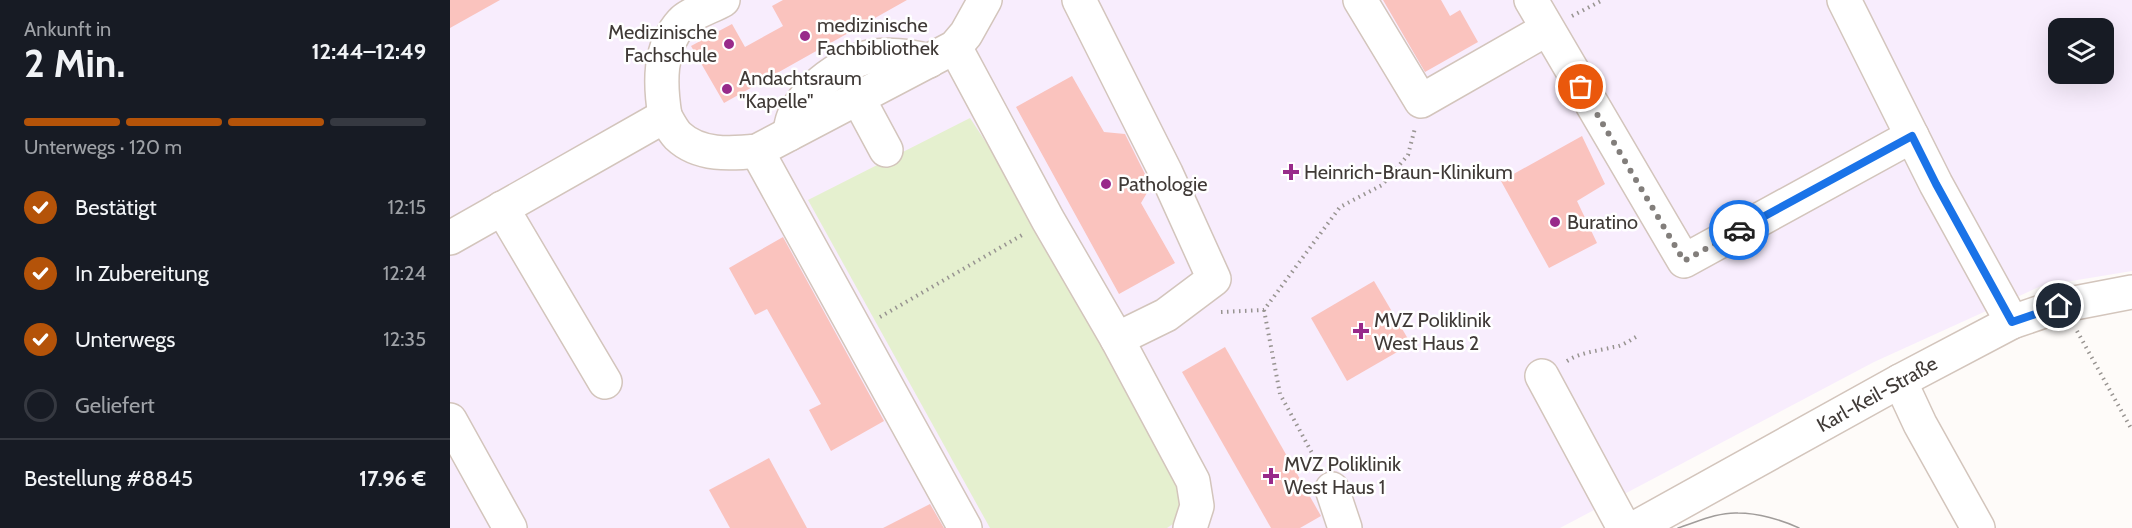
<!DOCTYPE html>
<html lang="de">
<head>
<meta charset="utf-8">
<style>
  body { margin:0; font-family:Cabin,sans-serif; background:#242831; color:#f1f3f6; height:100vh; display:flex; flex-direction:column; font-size:22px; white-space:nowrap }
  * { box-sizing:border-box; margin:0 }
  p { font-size:20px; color:#9ea1a6 }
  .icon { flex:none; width:33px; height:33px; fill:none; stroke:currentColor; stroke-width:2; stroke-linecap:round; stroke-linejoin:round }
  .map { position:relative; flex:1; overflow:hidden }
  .details { display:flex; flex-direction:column; background:#171b24; width:450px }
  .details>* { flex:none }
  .fabs { position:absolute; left:1598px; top:18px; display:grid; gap:12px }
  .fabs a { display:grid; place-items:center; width:66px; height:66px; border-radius:12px; background:#171b24; box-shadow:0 6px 24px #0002; font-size:30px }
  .pin { position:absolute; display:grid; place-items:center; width:51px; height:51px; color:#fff; margin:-26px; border:3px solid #fff; border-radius:50%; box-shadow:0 2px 6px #0007 }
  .courier { position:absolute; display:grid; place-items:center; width:60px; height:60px; margin:-30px; border:4px solid #1a73e8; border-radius:50%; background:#fff; color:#222; box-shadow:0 2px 8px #0007 }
  .overview em { font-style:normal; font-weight:700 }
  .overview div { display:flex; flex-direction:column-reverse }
  .overview { display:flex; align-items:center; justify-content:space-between; height:102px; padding:0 24px }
  h1 { font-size:39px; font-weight:700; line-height:45px }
  .bar { display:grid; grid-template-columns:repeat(4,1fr); gap:9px 6px; align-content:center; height:72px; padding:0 24px }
  .bar i { height:8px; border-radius:4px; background:#363941 }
  .bar .active { background:#b45309 }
  .bar p { grid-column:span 4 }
  .line { display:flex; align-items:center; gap:15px; padding:0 24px; border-top:2px solid #363941 }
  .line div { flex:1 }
  ol { padding:0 24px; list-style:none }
  li { display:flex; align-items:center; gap:18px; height:66px }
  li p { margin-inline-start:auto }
  li .icon { padding:6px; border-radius:50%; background:#b45309; color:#fff; stroke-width:4 }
  li:last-child { color:#9ea1a6 }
  li i { width:33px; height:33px; border:3px solid #363941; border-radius:50% }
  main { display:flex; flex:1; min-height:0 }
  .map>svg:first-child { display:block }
</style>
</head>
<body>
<main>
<section class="details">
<div class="overview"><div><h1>2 Min.</h1><p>Ankunft in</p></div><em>12:44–12:49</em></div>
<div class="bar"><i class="active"></i><i class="active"></i><i class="active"></i><i></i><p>Unterwegs · 120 m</p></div>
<ol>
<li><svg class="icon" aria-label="check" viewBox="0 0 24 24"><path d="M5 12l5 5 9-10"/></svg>Bestätigt<p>12:15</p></li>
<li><svg class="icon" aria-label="check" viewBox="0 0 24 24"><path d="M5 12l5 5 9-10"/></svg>In Zubereitung<p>12:24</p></li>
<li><svg class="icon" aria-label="check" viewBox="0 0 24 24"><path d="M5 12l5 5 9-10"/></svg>Unterwegs<p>12:35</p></li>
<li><i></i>Geliefert</li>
</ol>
<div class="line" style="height:78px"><div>Bestellung #8845</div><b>17.96 €</b></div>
</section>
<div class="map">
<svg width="1682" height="528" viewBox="0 0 1682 528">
  <rect width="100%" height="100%" fill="#fefbf9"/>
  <!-- medical -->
  <path fill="#f8edfd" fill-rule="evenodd" d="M 0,0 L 1682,0 L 1682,271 L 1591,286 L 1424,362 L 1110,528 L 0,528 ZM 1608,28 L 1653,28 L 1653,74 L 1608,74 Z"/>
  <!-- green -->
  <path fill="#e5f0cf" d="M 520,118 L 547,159 L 727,480 L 734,499 L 729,520 L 717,528 L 540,528 L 358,200 Z"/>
  <!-- building -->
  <g fill="#fac3be">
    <path d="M 0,0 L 50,0 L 0,28 Z"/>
    <path d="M 333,0 L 457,0 L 274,103 L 241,46 L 282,24 L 295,47 L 333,26 L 322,6 Z"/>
    <path d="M 933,0 L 991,0 L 1000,16 L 1010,10 L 1028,42 L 975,72 Z"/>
    <path d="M 622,76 L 654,132 L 675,134 L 701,186 L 691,203 L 725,263 L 669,294 L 566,107 Z"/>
    <path d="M 1132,136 L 1155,184 L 1127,201 L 1147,243 L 1099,268 L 1051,181 Z"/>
    <path d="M 333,237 L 434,421 L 381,451 L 359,410 L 371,404 L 317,309 L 305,315 L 279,268 Z"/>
    <path d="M 924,281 L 961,344 L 897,381 L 861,318 Z"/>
    <path d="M 775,347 L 871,516 L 850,528 L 821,528 L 732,372 Z"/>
    <path d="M 319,458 L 357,528 L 280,528 L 259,490 Z"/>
    <path d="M 480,504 L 494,528 L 433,528 Z"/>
  </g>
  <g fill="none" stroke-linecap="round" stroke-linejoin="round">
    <!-- minor casing -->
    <g stroke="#d3c5bc" stroke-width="36">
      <g id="minor">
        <path d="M 629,0 L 716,173 L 764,279 L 716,315 L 667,339"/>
        <path d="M 910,0 L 971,101 L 1097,29"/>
        <path d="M 1081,0 L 1234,261 L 1462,136"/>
        <path d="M 1394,0 L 1486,184 L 1562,322"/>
        <path d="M 505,47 L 598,220 L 667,339 L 743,481 L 747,506 L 740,528"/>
        <path d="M 408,98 L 436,150"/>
        <path d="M 215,116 C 210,85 208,48 232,22 C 239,14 263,6 273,0"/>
        <path d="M 339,134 C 341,129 341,122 344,116 C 356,89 394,60 424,56 C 443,54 461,56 479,61"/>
        <path d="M 307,151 L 515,528"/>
        <path d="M 52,208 L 155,382"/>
        <path d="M 0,238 L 215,116 C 219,123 223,131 228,136 C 249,156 281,154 307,151 L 505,47 L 516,34 L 535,0"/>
        <path d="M 1092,376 L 1174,528"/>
        <path d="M 1450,381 L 1470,424 L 1528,528"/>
        <path d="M 0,420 L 60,528"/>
        <path d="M 882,489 L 895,528"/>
        <path d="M 1185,528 L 1450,381 L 1562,322 L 1609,306 L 1682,292"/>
      </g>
    </g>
    <!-- path -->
    <g stroke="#989491" stroke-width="4" stroke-dasharray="1.5 4.5" stroke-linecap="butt">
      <path d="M 1122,16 L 1153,0"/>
      <path d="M 814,310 L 830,394 L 868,464"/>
      <path d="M 771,312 L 814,310 L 890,207 L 932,185 L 958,155 L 965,128"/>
      <path d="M 430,317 L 574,234"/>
      <path d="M 1627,331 L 1682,430"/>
      <path d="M 1117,361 C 1131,352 1148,351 1164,347 C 1172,346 1179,341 1186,337"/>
    </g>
    <!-- minor -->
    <use href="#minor" stroke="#fff" stroke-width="33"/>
    <!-- tram -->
    <path stroke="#a09c9a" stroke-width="1.5" d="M 1228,528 C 1247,522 1268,512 1288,513 C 1308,513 1332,520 1349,528"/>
  </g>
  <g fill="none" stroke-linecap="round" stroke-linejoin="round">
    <!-- done -->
    <path stroke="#827e7b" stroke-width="6" stroke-dasharray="0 10.8" d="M 1131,87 L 1234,261 L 1289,230"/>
    <!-- route -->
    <path stroke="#1a73e8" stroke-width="8" d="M 1289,230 L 1462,136 L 1486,184 L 1562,322 L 1609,306"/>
  </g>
  <!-- markers -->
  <g fill="#982a8a" stroke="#fff" stroke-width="2">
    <circle cx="355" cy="36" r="6"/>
    <circle cx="279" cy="44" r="6"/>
    <circle cx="277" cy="89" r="6"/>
    <path d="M838 163h6v6h6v6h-6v6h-6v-6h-6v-6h6z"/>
    <circle cx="656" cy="184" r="6"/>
    <circle cx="1105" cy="222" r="6"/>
    <path d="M908 322h6v6h6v6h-6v6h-6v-6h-6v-6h6z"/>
    <path d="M818 467h6v6h6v6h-6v6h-6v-6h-6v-6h6z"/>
  </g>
  <g text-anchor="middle" stroke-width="5" stroke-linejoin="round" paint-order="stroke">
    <!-- poi labels -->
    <g font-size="20" fill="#403a37" stroke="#fff" text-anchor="start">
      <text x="367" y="32">medizinische<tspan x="367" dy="23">Fachbibliothek</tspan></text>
      <text x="267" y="39" text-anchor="end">Medizinische<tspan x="267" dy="23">Fachschule</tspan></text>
      <text x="289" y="85">Andachtsraum<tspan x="289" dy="23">"Kapelle"</tspan></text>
      <text x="854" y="179">Heinrich-Braun-Klinikum</text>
      <text x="668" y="191">Pathologie</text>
      <text x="1117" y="229">Buratino</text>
      <text x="924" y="327">MVZ Poliklinik<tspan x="924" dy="23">West Haus 2</tspan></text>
      <text x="834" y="471">MVZ Poliklinik<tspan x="834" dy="23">West Haus 1</tspan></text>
    </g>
    <!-- street labels -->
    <g font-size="20" fill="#403a37" stroke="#fff">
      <text transform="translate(1427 394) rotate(-29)" y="7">Karl-Keil-Straße</text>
    </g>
  </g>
</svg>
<div class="fabs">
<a><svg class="icon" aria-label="layers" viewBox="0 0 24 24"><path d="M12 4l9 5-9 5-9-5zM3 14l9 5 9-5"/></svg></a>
</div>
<div class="pin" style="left:1131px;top:87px;background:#ea580c"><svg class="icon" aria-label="bag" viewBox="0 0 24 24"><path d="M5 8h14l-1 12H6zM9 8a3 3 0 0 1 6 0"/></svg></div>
<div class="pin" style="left:1609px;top:306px;background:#1f2937"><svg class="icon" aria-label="home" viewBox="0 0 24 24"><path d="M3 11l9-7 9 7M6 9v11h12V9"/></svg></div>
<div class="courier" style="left:1289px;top:230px"><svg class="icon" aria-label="car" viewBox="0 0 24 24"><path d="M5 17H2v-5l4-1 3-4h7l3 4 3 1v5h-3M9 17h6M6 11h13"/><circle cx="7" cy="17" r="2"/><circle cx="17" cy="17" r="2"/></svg></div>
</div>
</main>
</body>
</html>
